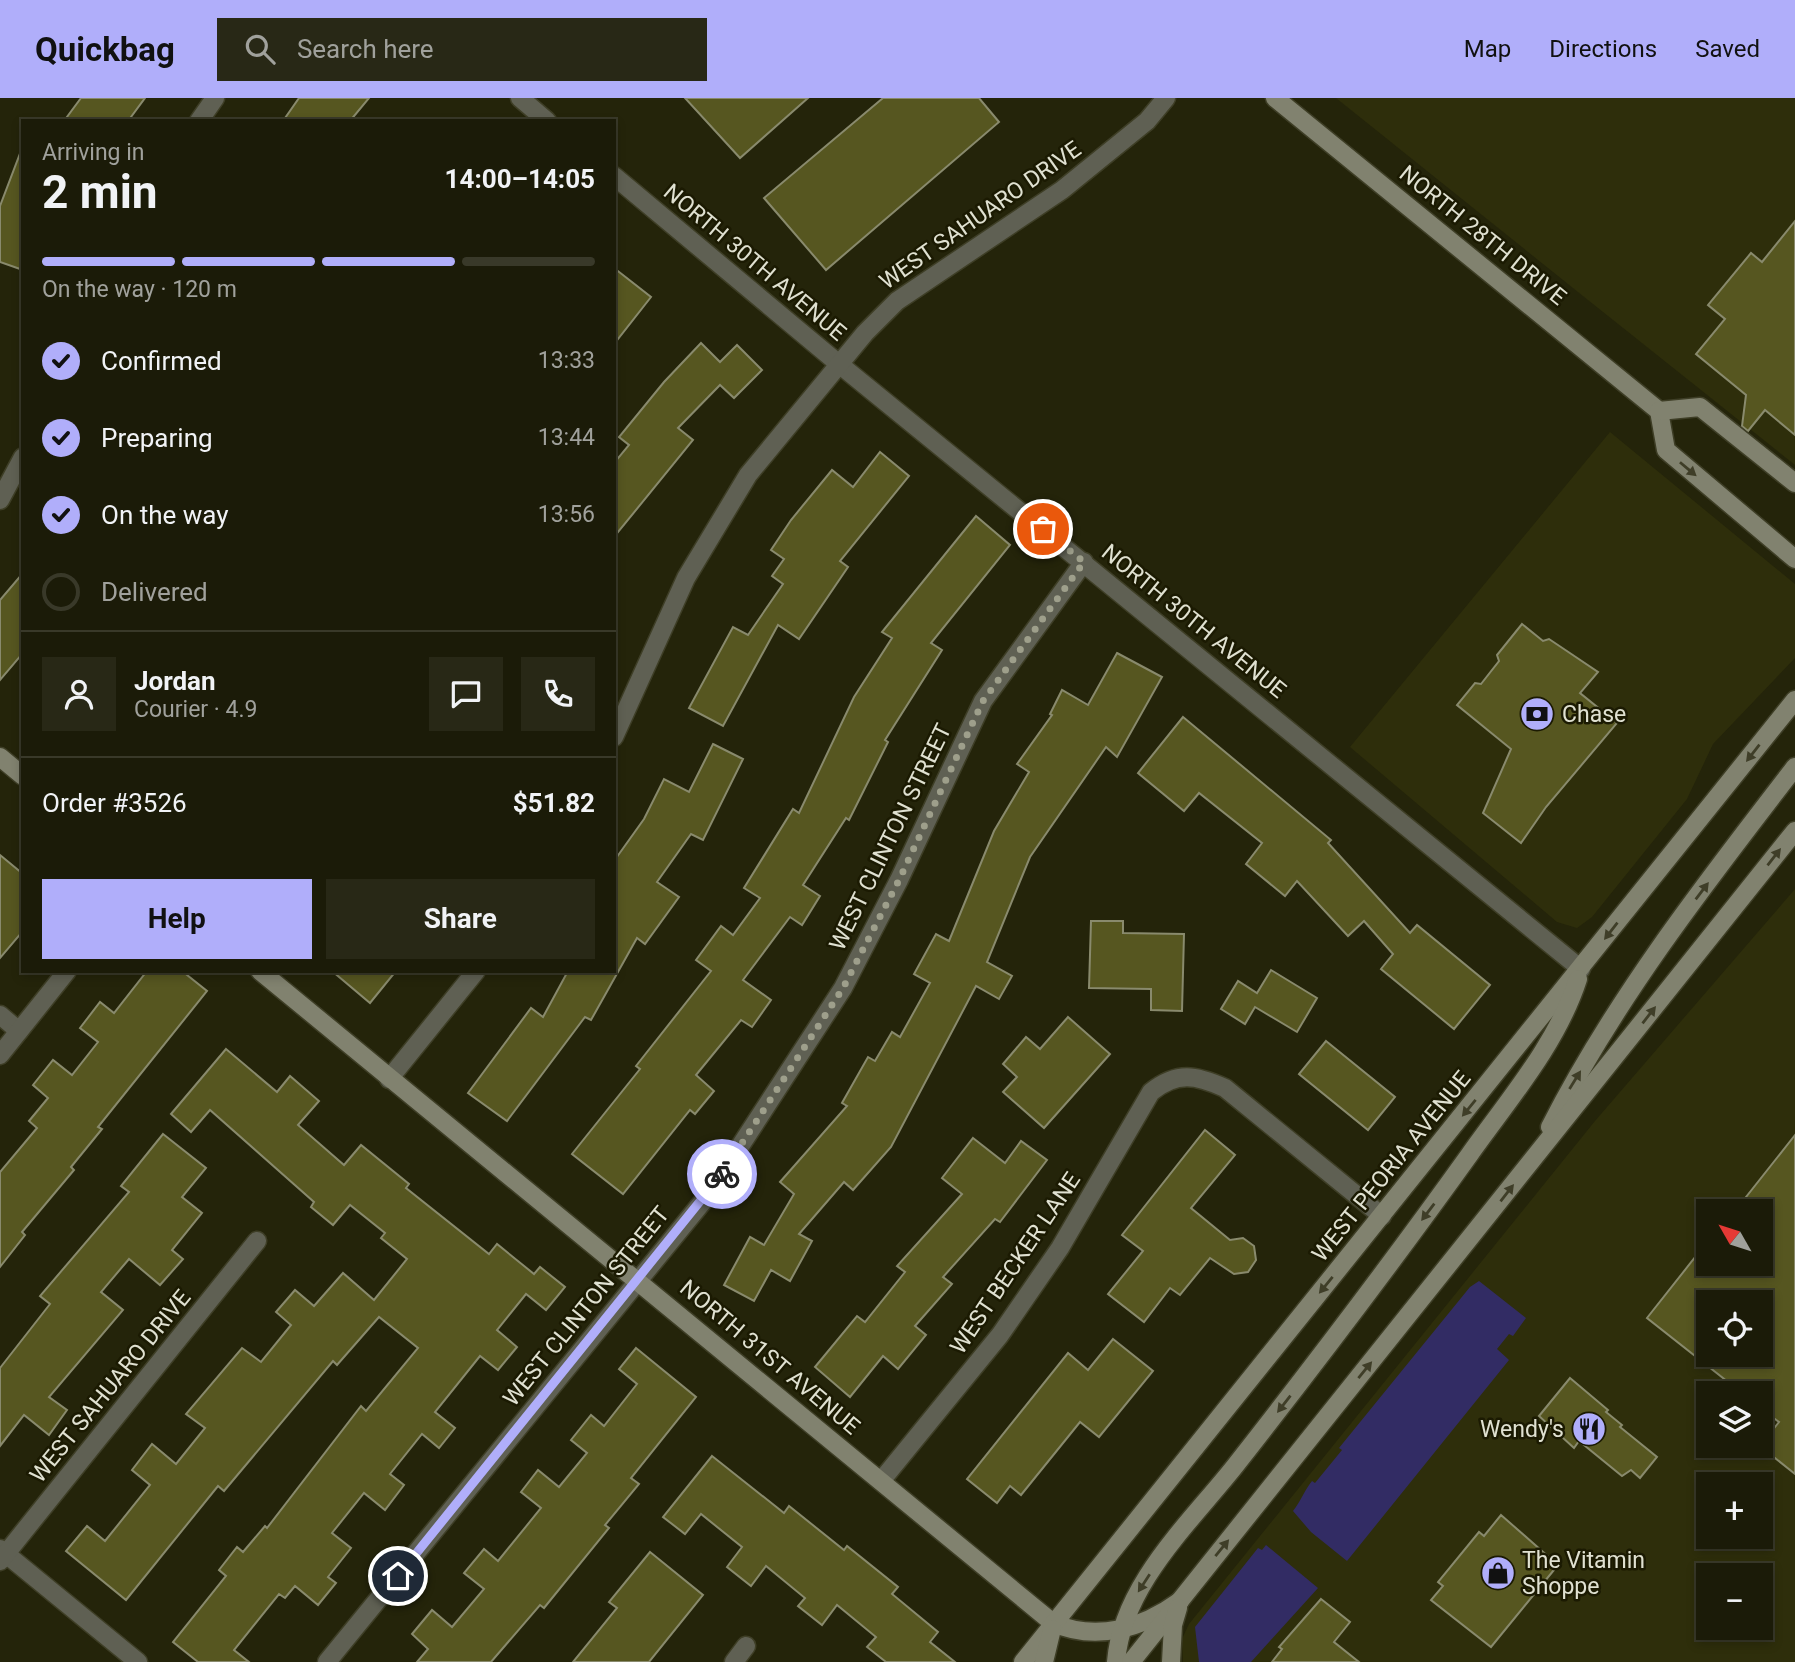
<!DOCTYPE html>
<html lang="en">
<head>
<meta charset="utf-8">
<style>
  body { margin:0; font-family:Roboto,sans-serif; background:#282816; color:#f1f3f6; height:100vh; display:flex; flex-direction:column; font-size:26px; white-space:nowrap }
  * { box-sizing:border-box; margin:0 }
  p { font-size:23px; color:#a0a19c }
  .icon { flex:none; width:38px; height:38px; fill:none; stroke:currentColor; stroke-width:2; stroke-linecap:round; stroke-linejoin:round }
  .map { position:relative; flex:1; overflow:hidden }
  .sheet { position:absolute; left:21px; top:21px; width:595px; height:854px; display:flex; flex-direction:column; background:#1b1b08; border-radius:0px; box-shadow:0 4px 10px #0003,0 0 0 2px #393929 }
  .sheet>* { flex:none }
  .needle { width:46px; rotate:309deg }
  .buttons { position:absolute; left:1696px; top:1101px; display:grid; gap:14px }
  .buttons a { display:grid; place-items:center; width:77px; height:77px; border-radius:0px; background:#1b1b08; box-shadow:0 4px 10px #0003,0 0 0 2px #393929; font-size:35px }
  .pin { position:absolute; display:grid; place-items:center; width:60px; height:60px; color:#fff; margin:-30px; border:4px solid #fff; border-radius:50%; box-shadow:0 2px 7px #0007 }
  .courier { position:absolute; display:grid; place-items:center; width:70px; height:70px; margin:-35px; border:5px solid #b0aefa; border-radius:50%; background:#fff; color:#222; box-shadow:0 2px 9px #0007 }
  .headline em { font-style:normal; font-weight:700 }
  .headline div { display:flex; flex-direction:column-reverse }
  .headline { display:flex; align-items:center; justify-content:space-between; height:119px; padding:0 21px }
  h1 { font-size:46px; font-weight:700; line-height:52px }
  .bar { display:grid; grid-template-columns:repeat(4,1fr); gap:10px 7px; align-content:center; height:84px; padding:0 21px }
  .bar i { height:9px; border-radius:5px; background:#393929 }
  .bar .selected { background:#b0aefa }
  .bar p { grid-column:span 4 }
  .line { display:flex; align-items:center; gap:18px; padding:0 21px; border-top:2px solid #393929 }
  .line div { flex:1 }
  .round { display:grid; place-items:center; flex:none; width:74px; height:74px; border-radius:0px; background:#282816 }
  ol { padding:0 21px; list-style:none }
  li { display:flex; align-items:center; gap:21px; height:77px }
  li p { margin-inline-start:auto }
  li .icon { padding:7px; border-radius:50%; background:#b0aefa; color:#111; stroke-width:4 }
  li:last-child { color:#a0a19c }
  li i { width:38px; height:38px; border:4px solid #393929; border-radius:50% }
  .primary-button { display:flex; gap:14px; margin-top:auto; padding:14px 21px }
  .primary-button a { flex:1; height:80px; border-radius:0px; background:#b0aefa; color:#111; font-size:28px; font-weight:700; line-height:80px; text-align:center }
  .primary-button a+a { background:#282816; color:#f1f3f6 }
  header { display:flex; align-items:center; gap:42px; box-sizing:border-box; height:98px; padding:0 35px; background:#b0aefa; color:#111 }
  header strong { font-size:33px }
  nav { display:flex; gap:38px; margin-inline-start:auto; font-size:24px }
  .search { width:490px; height:63px; background:#282816; display:flex; align-items:center; gap:18px; box-sizing:border-box; padding:0 24px; border-radius:0px; color:#a0a19c; font-size:26px }
  .map>svg:first-child { display:block }
</style>
</head>
<body>
<header>
<strong>Quickbag</strong>
<div class="search"><svg class="icon" aria-label="search" viewBox="0 0 24 24"><circle cx="10" cy="10" r="6"/><path d="M15 15l6 6"/></svg>Search here</div>
<nav><a>Map</a><a>Directions</a><a>Saved</a></nav>
</header>
<div class="map">
<svg width="1795" height="1564" viewBox="0 0 1795 1564">
  <rect width="100%" height="100%" fill="#24240a"/>
  <!-- built -->
  <g fill="#2e2e0b" fill-rule="evenodd">
    <path d="M 1336,0 L 1795,0 L 1795,367 L 1583,198 Z"/>
    <path d="M 1610,334 L 1795,486 L 1795,560 L 1713,646 L 1687,701 L 1592,819 L 1577,830 L 1557,824 L 1350,649 Z"/>
    <path d="M 1795,791 L 1795,1564 L 1183,1564 L 1182,1541 L 1189,1526 L 1595,1023 ZM 1708,1113 L 1760,1113 L 1760,1166 L 1708,1166 ZM 1708,1204 L 1760,1204 L 1760,1256 L 1708,1256 ZM 1708,1295 L 1760,1295 L 1760,1348 L 1708,1348 ZM 1708,1386 L 1760,1386 L 1760,1438 L 1708,1438 ZM 1708,1477 L 1760,1477 L 1760,1530 L 1708,1530 Z"/>
  </g>
  <!-- green -->
  <g fill="#322c64">
    <path d="M 1479,1183 L 1526,1220 L 1513,1238 L 1509,1236 L 1497,1251 L 1509,1262 L 1347,1463 L 1311,1434 L 1293,1413 C 1301,1403 1304,1393 1312,1383 L 1315,1385 L 1342,1352 L 1339,1350 L 1470,1189 Z"/>
    <path d="M 1266,1447 L 1318,1490 L 1251,1564 L 1199,1564 L 1195,1529 L 1258,1450 L 1262,1452 Z"/>
  </g>
  <!-- building -->
  <g fill="#565620" stroke="#898a6d" stroke-width="2" fill-rule="evenodd">
    <path d="M 81,0 L 145,0 L 128,23 L 64,23 Z"/>
    <path d="M 299,0 L 369,0 L 350,23 L 283,23 Z"/>
    <path d="M 685,0 L 808,0 L 740,60 Z"/>
    <path d="M 883,0 L 979,0 L 999,24 L 826,172 L 764,100 Z"/>
    <path d="M 21,53 L 23,54 L 23,172 L 0,164 L 0,108 Z"/>
    <path d="M 1795,123 L 1795,337 L 1765,312 L 1748,333 L 1742,328 L 1746,297 L 1696,256 L 1725,221 L 1708,207 L 1751,155 L 1762,164 Z"/>
    <path d="M 614,170 L 651,199 L 614,246 Z"/>
    <path d="M 701,245 L 720,264 L 737,247 L 762,272 L 734,300 L 720,287 L 678,330 L 693,342 L 614,439 L 614,365 L 629,347 L 619,339 L 664,284 Z"/>
    <path d="M 880,354 L 909,378 L 840,463 L 848,469 L 799,541 L 778,527 L 723,628 L 689,610 L 733,529 L 748,537 L 783,486 L 772,478 L 784,461 L 771,452 L 791,422 L 832,372 L 853,389 Z"/>
    <path d="M 976,418 L 1010,447 L 931,545 L 942,552 L 885,642 L 888,644 L 849,722 L 846,720 L 803,787 L 820,798 L 802,827 L 790,819 L 743,882 L 771,902 L 752,929 L 741,922 L 696,977 L 714,993 L 695,1016 L 690,1012 L 623,1096 L 572,1056 L 640,971 L 636,968 L 711,873 L 696,862 L 721,828 L 733,837 L 760,800 L 744,790 L 793,711 L 799,715 L 854,599 L 892,540 L 882,534 Z"/>
    <path d="M 23,475 L 23,555 L 0,582 L 0,502 Z"/>
    <path d="M 1522,526 L 1543,543 L 1549,541 L 1598,574 L 1580,595 L 1617,625 L 1546,709 L 1521,745 L 1483,715 L 1511,651 L 1457,607 L 1475,585 L 1481,586 L 1499,563 L 1497,557 Z"/>
    <path d="M 1117,555 L 1162,579 L 1117,659 L 1106,649 L 1030,759 L 987,864 L 1012,878 L 999,901 L 976,888 L 891,1049 L 853,1092 L 844,1084 L 799,1136 L 812,1143 L 790,1183 L 771,1172 L 754,1203 L 724,1187 L 750,1139 L 764,1147 L 794,1096 L 780,1084 L 847,1008 L 842,1005 L 868,959 L 875,963 L 892,934 L 900,939 L 930,885 L 914,876 L 936,836 L 949,843 L 994,733 L 1029,674 L 1017,666 L 1052,617 L 1050,616 L 1062,592 L 1088,607 Z"/>
    <path d="M 1183,619 L 1331,742 L 1328,745 L 1410,835 L 1417,827 L 1490,887 L 1454,931 L 1381,871 L 1393,856 L 1364,823 L 1348,838 L 1297,783 L 1285,798 L 1246,766 L 1262,745 L 1199,695 L 1184,713 L 1138,675 Z"/>
    <path d="M 713,646 L 743,661 L 703,742 L 691,736 L 657,784 L 679,799 L 645,846 L 637,840 L 591,922 L 585,919 L 507,1023 L 468,995 L 531,910 L 543,919 L 568,873 L 614,873 L 614,763 L 644,721 L 664,681 L 689,694 Z"/>
    <path d="M 0,757 L 23,776 L 23,833 L 0,860 Z"/>
    <path d="M 1091,823 L 1123,823 L 1123,835 L 1184,836 L 1182,913 L 1151,912 L 1151,891 L 1089,890 Z"/>
    <path d="M 1271,872 L 1317,900 L 1297,934 L 1255,909 L 1245,926 L 1221,911 L 1238,883 L 1257,895 Z"/>
    <path d="M 147,873 L 182,873 L 207,893 L 98,1029 L 102,1031 L 71,1069 L 74,1072 L 22,1134 L 25,1137 L 0,1169 L 0,1074 L 37,1030 L 29,1023 L 48,1000 L 33,987 L 53,962 L 72,977 L 98,944 L 80,930 L 100,904 L 114,915 Z"/>
    <path d="M 332,873 L 396,873 L 370,905 Z"/>
    <path d="M 1068,919 L 1110,956 L 1044,1030 L 1003,994 L 1017,979 L 1003,966 L 1026,939 L 1040,951 Z"/>
    <path d="M 1326,943 L 1395,999 L 1368,1032 L 1299,976 Z"/>
    <path d="M 226,951 L 277,994 L 290,978 L 319,1003 L 298,1027 L 344,1067 L 361,1047 L 409,1086 L 406,1090 L 489,1156 L 497,1146 L 534,1176 L 540,1169 L 565,1189 L 546,1212 L 526,1196 L 497,1232 L 517,1249 L 498,1272 L 480,1258 L 435,1314 L 455,1330 L 439,1350 L 422,1336 L 390,1376 L 404,1387 L 385,1412 L 364,1395 L 332,1435 L 351,1450 L 328,1479 L 336,1485 L 318,1507 L 295,1488 L 285,1500 L 279,1496 L 234,1552 L 249,1564 L 198,1564 L 173,1544 L 226,1478 L 219,1472 L 237,1449 L 243,1454 L 265,1428 L 267,1430 L 361,1308 L 366,1313 L 418,1250 L 379,1219 L 337,1267 L 333,1263 L 224,1393 L 218,1388 L 126,1502 L 66,1453 L 87,1428 L 105,1443 L 150,1387 L 132,1372 L 152,1346 L 176,1366 L 205,1330 L 186,1316 L 242,1250 L 261,1264 L 291,1227 L 276,1214 L 295,1192 L 314,1208 L 343,1175 L 374,1202 L 407,1161 L 381,1140 L 385,1135 L 350,1107 L 333,1127 L 311,1109 L 314,1104 L 210,1012 L 191,1034 L 171,1016 Z"/>
    <path d="M 1205,1032 L 1235,1057 L 1191,1110 L 1230,1142 L 1243,1140 L 1254,1148 L 1256,1162 L 1248,1174 L 1234,1176 L 1210,1160 L 1180,1197 L 1170,1190 L 1144,1224 L 1108,1196 L 1143,1153 L 1122,1137 Z"/>
    <path d="M 163,1036 L 206,1070 L 182,1099 L 202,1115 L 172,1152 L 183,1161 L 160,1187 L 129,1161 L 101,1194 L 123,1212 L 49,1299 L 67,1312 L 49,1337 L 24,1317 L 0,1348 L 0,1270 L 50,1206 L 40,1198 L 129,1094 L 121,1088 Z"/>
    <path d="M 1795,1037 L 1795,1376 L 1760,1348 L 1779,1324 L 1760,1310 L 1760,1295 L 1742,1295 L 1647,1220 L 1696,1158 L 1705,1166 L 1760,1166 L 1760,1113 L 1735,1113 ZM 1708,1204 L 1760,1204 L 1760,1256 L 1708,1256 Z"/>
    <path d="M 973,1040 L 1005,1065 L 1021,1043 L 1047,1062 L 1000,1124 L 995,1121 L 943,1179 L 952,1186 L 915,1228 L 926,1237 L 898,1271 L 883,1258 L 850,1299 L 815,1269 L 857,1218 L 865,1224 L 905,1174 L 897,1168 L 962,1096 L 942,1080 Z"/>
    <path d="M 1113,1241 L 1153,1273 L 1099,1339 L 1080,1324 L 1021,1397 L 1010,1388 L 997,1405 L 967,1381 L 1068,1255 L 1088,1272 Z"/>
    <path d="M 636,1250 L 696,1299 L 631,1380 L 639,1386 L 605,1427 L 609,1430 L 544,1510 L 540,1507 L 491,1564 L 417,1564 L 428,1551 L 412,1536 L 432,1512 L 452,1529 L 484,1491 L 464,1475 L 484,1451 L 498,1463 L 541,1410 L 521,1394 L 538,1372 L 559,1389 L 587,1355 L 571,1342 L 591,1317 L 604,1328 L 637,1286 L 619,1271 Z"/>
    <path d="M 1570,1280 L 1608,1312 L 1606,1314 L 1622,1327 L 1620,1329 L 1657,1359 L 1640,1380 L 1631,1372 L 1622,1378 L 1579,1343 L 1574,1350 L 1539,1318 Z"/>
    <path d="M 712,1358 L 784,1415 L 789,1408 L 844,1452 L 847,1448 L 898,1489 L 892,1496 L 938,1534 L 930,1544 L 955,1564 L 886,1564 L 867,1549 L 876,1539 L 837,1507 L 822,1527 L 798,1508 L 805,1500 L 766,1468 L 751,1488 L 727,1469 L 742,1449 L 701,1416 L 685,1436 L 663,1419 Z"/>
    <path d="M 1501,1417 L 1558,1467 L 1491,1549 L 1431,1502 L 1443,1488 L 1438,1484 L 1479,1434 L 1484,1438 Z"/>
    <path d="M 650,1454 L 703,1497 L 649,1564 L 573,1564 L 617,1510 L 609,1504 Z"/>
    <path d="M 1321,1501 L 1350,1524 L 1334,1544 L 1359,1564 L 1272,1564 L 1282,1551 L 1279,1549 Z"/>
  </g>
  <g fill="none" stroke-linecap="round" stroke-linejoin="round">
    <!-- street casing -->
    <g stroke="#3e3e26" stroke-width="21">
      <g id="street">
        <path d="M 520,0 L 547,23"/>
        <path d="M 199,23 L 215,0"/>
        <path d="M 614,78 L 839,266 L 1581,871"/>
        <path d="M 0,402 L 23,359"/>
        <path d="M 614,639 L 686,480 L 748,377 L 865,235 L 897,203 L 1062,92 L 1147,23 L 1166,0"/>
        <path d="M 0,917 L 19,933"/>
        <path d="M 0,957 L 67,873"/>
        <path d="M 389,981 L 476,873"/>
        <path d="M 881,1383 L 1000,1237 L 1060,1150 L 1151,994 C 1177,973 1196,977 1225,990 L 1382,1118"/>
        <path d="M 0,1451 L 138,1564"/>
        <path d="M 0,1463 L 257,1143"/>
        <path d="M 327,1564 L 709,1096 L 843,890 L 899,782 L 983,603 L 1084,464"/>
        <path d="M 734,1564 L 746,1548"/>
      </g>
    </g>
    <!-- secondary casing -->
    <g stroke="#3e3e26" stroke-width="21">
      <g id="secondary">
        <path d="M 1275,0 L 1659,313 L 1666,352 L 1795,461"/>
        <path d="M 1659,313 L 1700,309 L 1795,385"/>
        <path d="M 0,659 L 23,678"/>
        <path d="M 260,873 L 1053,1525 C 1097,1544 1143,1530 1180,1503"/>
        <path d="M 1550,1029 C 1615,901 1707,783 1795,669"/>
        <path d="M 1023,1564 L 1795,602"/>
        <path d="M 1044,1564 L 1052,1531"/>
        <path d="M 1116,1564 C 1122,1487 1189,1426 1235,1368 C 1315,1266 1394,1162 1470,1056 C 1509,1001 1557,946 1578,881"/>
        <path d="M 1131,1564 L 1795,733"/>
        <path d="M 1171,1564 L 1173,1527 L 1178,1510"/>
      </g>
    </g>
    <!-- street -->
    <use href="#street" stroke="#5f6053" stroke-width="18"/>
    <!-- secondary -->
    <use href="#secondary" stroke="#81826f" stroke-width="18"/>
  </g>
  <!-- one-way arrows -->
  <defs><path id="oneway-solid" d="M-6-.8H1V-3.2L6.5 0L1 3.2V.8H-6Z" transform="scale(1.75)"/></defs>
  <g fill="#3f3e28">
    <use href="#oneway-solid" transform="translate(1688 371) rotate(40)"/>
    <use href="#oneway-solid" transform="translate(1753 655) rotate(128)"/>
    <use href="#oneway-solid" transform="translate(1774 759) rotate(-52)"/>
    <use href="#oneway-solid" transform="translate(1702 793) rotate(-53)"/>
    <use href="#oneway-solid" transform="translate(1611 833) rotate(128)"/>
    <use href="#oneway-solid" transform="translate(1649 917) rotate(-52)"/>
    <use href="#oneway-solid" transform="translate(1575 982) rotate(-58)"/>
    <use href="#oneway-solid" transform="translate(1469 1010) rotate(129)"/>
    <use href="#oneway-solid" transform="translate(1507 1095) rotate(-52)"/>
    <use href="#oneway-solid" transform="translate(1428 1114) rotate(127)"/>
    <use href="#oneway-solid" transform="translate(1326 1187) rotate(129)"/>
    <use href="#oneway-solid" transform="translate(1365 1272) rotate(-51)"/>
    <use href="#oneway-solid" transform="translate(1284 1306) rotate(128)"/>
    <use href="#oneway-solid" transform="translate(1222 1450) rotate(-51)"/>
    <use href="#oneway-solid" transform="translate(1144 1485) rotate(123)"/>
  </g>
  <g fill="none" stroke-linecap="round" stroke-linejoin="round">
    <!-- done -->
    <path stroke="#9e9f8b" stroke-width="7" stroke-dasharray="0 12.6" d="M 722,1076 L 843,890 L 899,782 L 983,603 L 1084,464 L 1043,431"/>
    <!-- route -->
    <path stroke="#b0aefa" stroke-width="9" d="M 398,1478 L 722,1076"/>
  </g>
  <!-- icons -->
  <defs>
    <g id="bank-disc" transform="scale(1.75)"><circle r="9.5" fill="#b0aefa" stroke="#1b1a02"/><path d="M-6-4H6V4H-6ZM0-2.3a2.3 2.3 0 1 0 0 4.6a2.3 2.3 0 1 0 0-4.6Z" fill="#111"/></g>
    <g id="restaurant-disc" transform="scale(1.75)"><circle r="9.5" fill="#b0aefa" stroke="#1b1a02"/><path d="M-5-6h1v4h1v-4h1v4h1v-4h1v5L-1.5 .5V6h-2V.5L-5-1ZM5-6V6H3V1.5H1.5Q1.5-4 5-6Z" fill="#111"/></g>
    <g id="shop-disc" transform="scale(1.75)"><circle r="9.5" fill="#b0aefa" stroke="#1b1a02"/><path d="M-5-2.5h2.3a2.7 3.5 0 0 1 5.4 0H5L5.5 6h-11ZM-1.5-2.5h3a1.5 2.3 0 0 0-3 0Z" fill="#111"/></g>
  </defs>
  <g fill-rule="evenodd">
    <use href="#bank-disc" x="1537" y="616"/>
    <use href="#restaurant-disc" x="1589" y="1331"/>
    <use href="#shop-disc" x="1498" y="1475"/>
  </g>
  <g text-anchor="middle" stroke-width="5" stroke-linejoin="round" paint-order="stroke">
    <!-- street labels -->
    <g font-size="23" fill="#e0e1d1" stroke="#1b1a02">
      <text transform="translate(980 117) rotate(-35)" y="8">WEST SAHUARO DRIVE</text>
      <text transform="translate(1483 137) rotate(39)" y="8">NORTH 28TH DRIVE</text>
      <text transform="translate(755 164) rotate(40)" y="8">NORTH 30TH AVENUE</text>
      <text transform="translate(1194 523) rotate(39)" y="8">NORTH 30TH AVENUE</text>
      <text transform="translate(890 739) rotate(-64)" y="8">WEST CLINTON STREET</text>
      <text transform="translate(1391 1068) rotate(-51)" y="8">WEST PEORIA AVENUE</text>
      <text transform="translate(1015 1165) rotate(-56)" y="8">WEST BECKER LANE</text>
      <text transform="translate(586 1208) rotate(-51)" y="8">WEST CLINTON STREET</text>
      <text transform="translate(770 1259) rotate(40)" y="8">NORTH 31ST AVENUE</text>
      <text transform="translate(110 1288) rotate(-51)" y="8">WEST SAHUARO DRIVE</text>
    </g>
    <!-- poi labels -->
    <g font-size="23" fill="#e0e1d1" stroke="#1b1a02" text-anchor="start">
      <text x="1562" y="624">Chase</text>
      <text x="1564" y="1339" text-anchor="end">Wendy's</text>
      <text x="1522" y="1470">The Vitamin<tspan x="1522" dy="26">Shoppe</tspan></text>
    </g>
  </g>
</svg>
<div class="buttons">
<a><svg class="needle" viewBox="-14 -14 28 28"><path d="M0-13l5 13h-10z" fill="#e53935"/><path d="M0 13l5-13h-10z" fill="#a0a19c"/></svg></a>
<a><svg class="icon" aria-label="locate" viewBox="0 0 24 24"><circle cx="12" cy="12" r="6"/><path d="M12 2v4M12 18v4M2 12h4M18 12h4"/></svg></a>
<a><svg class="icon" aria-label="layers" viewBox="0 0 24 24"><path d="M12 4l9 5-9 5-9-5zM3 14l9 5 9-5"/></svg></a>
<a>+</a>
<a>−</a>
</div>
<div class="pin" style="left:1043px;top:431px;background:#ea580c"><svg class="icon" aria-label="bag" viewBox="0 0 24 24"><path d="M5 8h14l-1 12H6zM9 8a3 3 0 0 1 6 0"/></svg></div>
<div class="pin" style="left:398px;top:1478px;background:#1f2937"><svg class="icon" aria-label="home" viewBox="0 0 24 24"><path d="M3 11l9-7 9 7M6 9v11h12V9"/></svg></div>
<div class="courier" style="left:722px;top:1076px"><svg class="icon" aria-label="bike" viewBox="0 0 24 24"><circle cx="6" cy="16" r="4"/><circle cx="18" cy="16" r="4"/><path d="M6 16l4-8h5l3 8M10 8l3 8H6M13 5h3"/></svg></div>
<section class="sheet">
<div class="headline"><div><h1>2 min</h1><p>Arriving in</p></div><em>14:00–14:05</em></div>
<div class="bar"><i class="selected"></i><i class="selected"></i><i class="selected"></i><i></i><p>On the way · 120 m</p></div>
<ol>
<li><svg class="icon" aria-label="check" viewBox="0 0 24 24"><path d="M5 12l5 5 9-10"/></svg>Confirmed<p>13:33</p></li>
<li><svg class="icon" aria-label="check" viewBox="0 0 24 24"><path d="M5 12l5 5 9-10"/></svg>Preparing<p>13:44</p></li>
<li><svg class="icon" aria-label="check" viewBox="0 0 24 24"><path d="M5 12l5 5 9-10"/></svg>On the way<p>13:56</p></li>
<li><i></i>Delivered</li>
</ol>
<div class="line" style="height:126px"><a class="round"><svg class="icon" aria-label="person" viewBox="0 0 24 24"><circle cx="12" cy="8" r="4"/><path d="M4 21q1-7 8-7t8 7"/></svg></a><div><b>Jordan</b><p>Courier · 4.9</p></div><a class="round"><svg class="icon" aria-label="chat" viewBox="0 0 24 24"><path d="M4 5h16v11H9l-5 4z"/></svg></a><a class="round"><svg class="icon" aria-label="phone" viewBox="0 0 24 24"><path d="M5 4h4l2 5-3 2q2 4 5 5l2-3 5 2v4C11 20 4 13 5 4z"/></svg></a></div>
<div class="line" style="height:91px"><div>Order #3526</div><b>$51.82</b></div>
<div class="primary-button"><a>Help</a><a>Share</a></div>
</section>
</div>
</body>
</html>
